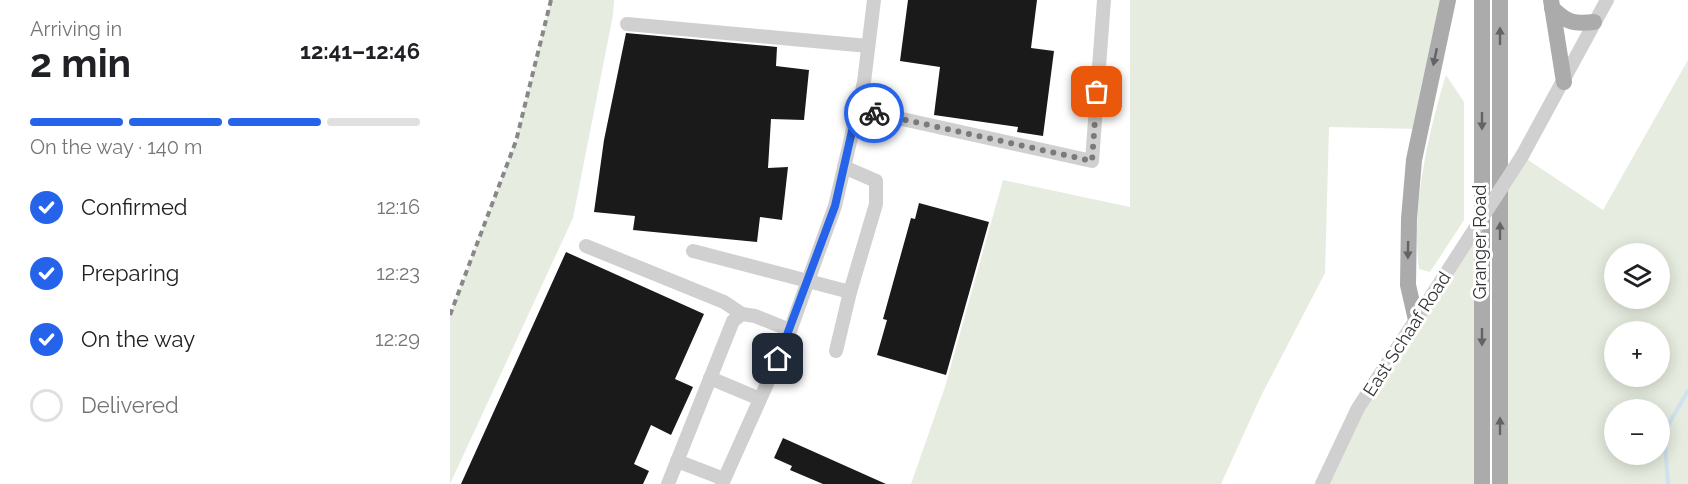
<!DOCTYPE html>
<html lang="en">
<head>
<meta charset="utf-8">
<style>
  body { margin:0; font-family:Raleway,sans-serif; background:#f2f2f2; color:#202124; height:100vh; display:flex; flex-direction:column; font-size:22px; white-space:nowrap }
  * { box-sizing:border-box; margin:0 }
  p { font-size:20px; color:#757577 }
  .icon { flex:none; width:33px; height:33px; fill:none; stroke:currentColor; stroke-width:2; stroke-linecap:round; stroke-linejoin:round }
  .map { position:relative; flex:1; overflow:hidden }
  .sheet { display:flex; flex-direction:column; background:#fff; width:450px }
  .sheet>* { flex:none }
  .fabs { position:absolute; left:1154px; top:243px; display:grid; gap:12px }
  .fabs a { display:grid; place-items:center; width:66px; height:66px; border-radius:50%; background:#fff; box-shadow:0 3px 15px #0003; font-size:30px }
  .pin { position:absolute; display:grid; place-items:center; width:51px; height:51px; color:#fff; margin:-26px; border-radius:12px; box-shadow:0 3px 9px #0006 }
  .courier { position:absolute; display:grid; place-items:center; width:60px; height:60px; margin:-30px; border:4px solid #2563eb; border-radius:50%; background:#fff; color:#222; box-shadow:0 2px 8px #0007 }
  .head em { font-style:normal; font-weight:700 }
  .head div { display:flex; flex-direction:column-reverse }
  .head { display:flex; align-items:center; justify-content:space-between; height:102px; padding:0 30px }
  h1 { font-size:39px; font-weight:700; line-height:45px }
  .bar { display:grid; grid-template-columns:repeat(4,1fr); gap:9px 6px; align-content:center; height:72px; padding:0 30px }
  .bar i { height:8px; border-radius:4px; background:#e0e0e0 }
  .bar .selected { background:#2563eb }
  .bar p { grid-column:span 4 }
  ol { padding:0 30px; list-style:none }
  li { display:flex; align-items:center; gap:18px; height:66px }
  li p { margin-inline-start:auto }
  li .icon { padding:6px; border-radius:50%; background:#2563eb; color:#fff; stroke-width:4 }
  li:last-child { color:#757577 }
  li i { width:33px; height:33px; border:3px solid #e0e0e0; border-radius:50% }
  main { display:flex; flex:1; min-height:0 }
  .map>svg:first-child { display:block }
</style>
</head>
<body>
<main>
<section class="sheet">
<div class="head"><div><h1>2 min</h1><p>Arriving in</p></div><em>12:41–12:46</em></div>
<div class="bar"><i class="selected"></i><i class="selected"></i><i class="selected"></i><i></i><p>On the way · 140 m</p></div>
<ol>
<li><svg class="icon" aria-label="check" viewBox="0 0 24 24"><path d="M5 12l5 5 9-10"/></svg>Confirmed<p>12:16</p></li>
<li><svg class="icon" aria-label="check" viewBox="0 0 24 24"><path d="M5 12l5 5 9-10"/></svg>Preparing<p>12:23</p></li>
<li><svg class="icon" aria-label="check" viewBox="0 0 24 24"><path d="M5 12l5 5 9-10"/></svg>On the way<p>12:29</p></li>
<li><i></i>Delivered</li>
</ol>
</section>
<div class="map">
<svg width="1238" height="484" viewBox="0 0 1238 484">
  <rect width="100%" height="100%" fill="#fff"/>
  <!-- green -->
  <g fill="#e6ecdf" fill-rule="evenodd">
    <path d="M 101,0 L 164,0 L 163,15 L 123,218 L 0,484 L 0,315 L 66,141 Z"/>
    <path d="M 680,0 L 998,0 L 970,129 L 879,127 L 875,273 L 811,396 L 771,484 L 461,484 L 495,387 L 553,180 L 680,207 Z"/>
    <path d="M 1238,60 L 1238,484 L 1050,484 L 1049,192 L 1072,156 L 1153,210 ZM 1164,254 L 1209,254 L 1209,298 L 1164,298 ZM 1164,332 L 1209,332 L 1209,376 L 1164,376 ZM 1164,410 L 1209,410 L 1209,454 L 1164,454 Z"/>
    <path d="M 996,75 L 1014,102 L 1014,220 L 980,272 L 969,269 C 961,209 978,133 996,75 Z"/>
    <path d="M 1032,218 L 1032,484 L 872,484 L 898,426 Z"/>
  </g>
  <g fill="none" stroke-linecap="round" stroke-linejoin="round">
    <!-- stream -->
    <path stroke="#cfe2ee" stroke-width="4" d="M 1218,484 L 1214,432 L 1238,391"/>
  </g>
  <!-- building -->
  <g fill="#1a1a1a">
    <path d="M 458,0 L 587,0 L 581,48 L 604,51 L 593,136 L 567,132 L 568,127 L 484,115 L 490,67 L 450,61 Z"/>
    <path d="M 176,33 L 327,47 L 326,66 L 359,70 L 354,120 L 321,119 L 318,168 L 338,167 L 332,220 L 310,217 L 307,242 L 183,230 L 185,216 L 144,212 L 154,140 Z"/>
    <path d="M 469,203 L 539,222 L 496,375 L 427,355 L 437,320 L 433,319 L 461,218 L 465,219 Z"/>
    <path d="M 116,252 L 254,314 L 225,379 L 243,387 L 221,435 L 201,425 L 184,464 L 199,471 L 193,484 L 11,484 Z"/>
    <path d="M 333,438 L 436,484 L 373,484 L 340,470 L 342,466 L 324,458 Z"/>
  </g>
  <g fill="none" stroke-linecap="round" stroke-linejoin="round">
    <!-- minor -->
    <g stroke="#d0d0d0" stroke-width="14">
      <path d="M 177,24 L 418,46"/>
      <path d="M 407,109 L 642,161 L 654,0"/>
      <path d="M 1072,156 L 1157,0"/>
      <path d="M 136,246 L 274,302 L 292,314"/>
      <path d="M 243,251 L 400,292 L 426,204 L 426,181 L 394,167"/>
      <path d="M 386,351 L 400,292"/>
      <path d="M 260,378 L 310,399"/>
      <path d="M 227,461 L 274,479"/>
      <path d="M 218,484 L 283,321 L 292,314 L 305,316 L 340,330"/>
      <path d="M 272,484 L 337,339 L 385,206 L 414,82 L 424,0"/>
      <path d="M 872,484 L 908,408 L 982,295"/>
    </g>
    <!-- major -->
    <g stroke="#ababab" stroke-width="16">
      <path d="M 1050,0 L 1050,484"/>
      <path d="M 1101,0 L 1114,82"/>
      <path d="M 1102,8 C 1117,23 1124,24 1144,22"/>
      <path d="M 966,320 L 958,285 L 959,219 L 964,160 L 998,0"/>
      <path d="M 1032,484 L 1032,0"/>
    </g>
    <!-- rail -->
    <path stroke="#888" stroke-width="4" stroke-dasharray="6 4.5" stroke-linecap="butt" d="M 0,315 L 66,141 L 101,0"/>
    <!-- minor-bridge -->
    <path stroke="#d0d0d0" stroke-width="14" d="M 982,295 L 1072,156"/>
  </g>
  <!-- one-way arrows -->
  <defs><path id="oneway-solid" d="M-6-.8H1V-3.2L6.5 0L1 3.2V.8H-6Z" transform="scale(1.5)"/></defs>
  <g fill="#636363">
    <use href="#oneway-solid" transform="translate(1050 36) rotate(-90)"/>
    <use href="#oneway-solid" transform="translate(985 57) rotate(102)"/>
    <use href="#oneway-solid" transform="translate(1032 121) rotate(90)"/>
    <use href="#oneway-solid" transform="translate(1050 231) rotate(-90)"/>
    <use href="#oneway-solid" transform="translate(958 250) rotate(91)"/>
    <use href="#oneway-solid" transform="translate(1032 337) rotate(90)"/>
    <use href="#oneway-solid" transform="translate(1050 426) rotate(-90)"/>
  </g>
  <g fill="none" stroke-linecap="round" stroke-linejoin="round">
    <!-- done -->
    <path stroke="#7a7a7a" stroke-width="6" stroke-dasharray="0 10.8" d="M 424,113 L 642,161 L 647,92"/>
    <!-- route -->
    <path stroke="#2563eb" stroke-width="8" d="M 328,359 L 385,206 L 407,109 L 424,113"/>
  </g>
  <g text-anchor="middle" stroke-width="6" stroke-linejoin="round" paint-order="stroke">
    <!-- street labels -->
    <g font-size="18" fill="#333" stroke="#fff">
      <text transform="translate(1030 242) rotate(-90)" y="6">Granger Road</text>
      <text transform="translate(957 334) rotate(-57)" y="6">East Schaaf Road</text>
    </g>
  </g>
</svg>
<div class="fabs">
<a><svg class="icon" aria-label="layers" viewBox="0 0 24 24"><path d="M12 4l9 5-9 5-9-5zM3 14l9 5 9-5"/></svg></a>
<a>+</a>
<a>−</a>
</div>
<div class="pin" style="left:647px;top:92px;background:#ea580c"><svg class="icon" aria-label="bag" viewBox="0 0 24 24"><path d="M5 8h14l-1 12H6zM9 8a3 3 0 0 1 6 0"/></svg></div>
<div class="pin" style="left:328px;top:359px;background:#1f2937"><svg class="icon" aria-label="home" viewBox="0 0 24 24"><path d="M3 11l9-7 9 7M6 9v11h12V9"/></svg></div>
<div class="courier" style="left:424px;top:113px"><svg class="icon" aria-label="bike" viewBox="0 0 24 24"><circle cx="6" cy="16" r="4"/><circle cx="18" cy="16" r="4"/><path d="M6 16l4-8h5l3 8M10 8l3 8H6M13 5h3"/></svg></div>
</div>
</main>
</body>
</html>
